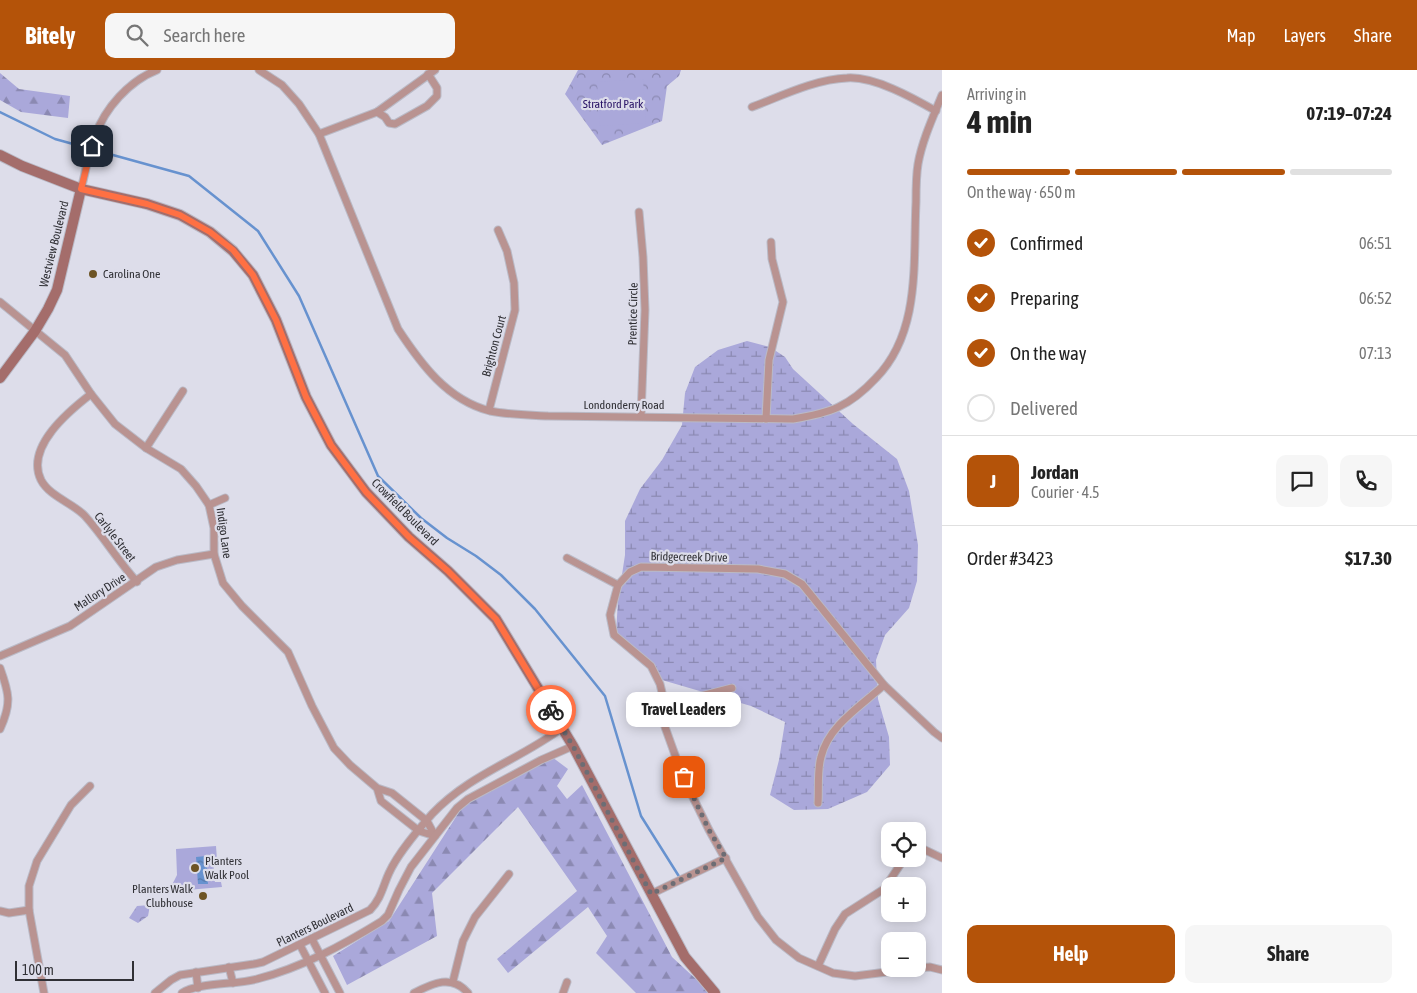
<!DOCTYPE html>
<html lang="en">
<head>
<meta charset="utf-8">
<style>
  body { margin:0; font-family:"Asap Condensed",sans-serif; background:#f6f6f6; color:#222; height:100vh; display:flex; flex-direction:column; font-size:19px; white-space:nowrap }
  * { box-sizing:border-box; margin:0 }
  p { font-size:16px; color:#767676 }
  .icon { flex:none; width:28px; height:28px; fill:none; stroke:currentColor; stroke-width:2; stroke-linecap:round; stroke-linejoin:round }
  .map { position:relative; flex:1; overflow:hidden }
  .side { display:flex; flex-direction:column; background:#fff; width:475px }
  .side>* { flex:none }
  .tools { position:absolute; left:881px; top:752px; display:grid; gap:10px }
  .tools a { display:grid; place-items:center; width:45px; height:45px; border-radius:10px; background:#fff; box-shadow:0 2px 12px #0003; font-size:25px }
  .scale { position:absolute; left:15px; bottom:12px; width:119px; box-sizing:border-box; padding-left:5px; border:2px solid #303035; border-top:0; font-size:14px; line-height:18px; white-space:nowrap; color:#303035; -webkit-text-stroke:4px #ddddea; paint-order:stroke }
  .pin { position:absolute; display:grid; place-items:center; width:42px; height:42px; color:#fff; margin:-21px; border-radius:10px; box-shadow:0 2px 8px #0006 }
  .courier { position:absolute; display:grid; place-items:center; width:50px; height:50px; margin:-25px; border:4px solid #ff7043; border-radius:50%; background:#fff; color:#222; box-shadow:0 1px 6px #0007 }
  .bubble { position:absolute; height:35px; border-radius:10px; background:#fff; box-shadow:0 2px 12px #0003; font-size:16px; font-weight:700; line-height:35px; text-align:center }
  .summary em { font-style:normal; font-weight:700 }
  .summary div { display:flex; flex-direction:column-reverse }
  .summary { display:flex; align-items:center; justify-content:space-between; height:85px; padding:0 25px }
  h1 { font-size:32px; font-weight:700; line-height:38px }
  .bar { display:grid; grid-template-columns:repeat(4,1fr); gap:8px 5px; align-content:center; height:60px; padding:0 25px }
  .bar i { height:6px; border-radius:4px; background:#e0e0e0 }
  .bar .current { background:#b45309 }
  .bar p { grid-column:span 4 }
  .line { display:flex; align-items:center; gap:12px; padding:0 25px; border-top:1px solid #e0e0e0 }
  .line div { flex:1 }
  .round { display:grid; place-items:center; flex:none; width:52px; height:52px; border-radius:10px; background:#f6f6f6 }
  ol { padding:0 25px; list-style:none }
  li { display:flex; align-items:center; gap:15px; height:55px }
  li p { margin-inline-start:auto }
  li .icon { padding:5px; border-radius:50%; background:#b45309; color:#fff; stroke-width:4 }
  li:last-child { color:#767676 }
  li i { width:28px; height:28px; border:2px solid #e0e0e0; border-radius:50% }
  .primary-button { display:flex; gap:10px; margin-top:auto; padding:10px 25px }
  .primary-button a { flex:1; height:58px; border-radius:10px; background:#b45309; color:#fff; font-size:20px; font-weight:700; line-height:58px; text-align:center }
  .primary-button a+a { background:#f6f6f6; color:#222 }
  header { display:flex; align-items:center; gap:30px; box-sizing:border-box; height:70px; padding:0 25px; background:#b45309; color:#fff }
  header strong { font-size:24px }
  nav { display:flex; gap:28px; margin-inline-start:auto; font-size:18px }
  .search { width:350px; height:45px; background:#f6f6f6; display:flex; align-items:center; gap:12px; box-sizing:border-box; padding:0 18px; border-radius:10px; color:#767676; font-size:19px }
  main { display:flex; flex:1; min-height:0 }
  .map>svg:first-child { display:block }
</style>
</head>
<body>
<header>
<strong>Bitely</strong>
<div class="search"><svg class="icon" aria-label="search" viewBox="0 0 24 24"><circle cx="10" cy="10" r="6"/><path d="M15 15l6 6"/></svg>Search here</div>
<nav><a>Map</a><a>Layers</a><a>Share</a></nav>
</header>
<main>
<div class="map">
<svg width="942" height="923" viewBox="0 0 942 923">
  <defs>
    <pattern id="forest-firs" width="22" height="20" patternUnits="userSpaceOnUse" patternTransform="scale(1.25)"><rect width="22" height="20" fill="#aaa8da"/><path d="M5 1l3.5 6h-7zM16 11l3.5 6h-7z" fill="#8b89b2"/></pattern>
    <pattern id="wetland-marsh" width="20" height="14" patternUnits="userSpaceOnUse" patternTransform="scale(1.25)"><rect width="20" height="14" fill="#aaa8da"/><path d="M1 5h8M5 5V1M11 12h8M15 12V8" fill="none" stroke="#8b89b2"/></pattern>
    <pattern id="park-crowns" width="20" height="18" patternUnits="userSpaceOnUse" patternTransform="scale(1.25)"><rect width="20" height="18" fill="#aaa8da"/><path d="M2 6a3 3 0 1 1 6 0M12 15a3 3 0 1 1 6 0" fill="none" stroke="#8b89b2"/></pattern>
    <pattern id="water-ripples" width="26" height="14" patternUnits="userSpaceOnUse" patternTransform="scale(1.25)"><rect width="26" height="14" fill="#6792cf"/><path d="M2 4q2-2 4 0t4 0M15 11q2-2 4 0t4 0" fill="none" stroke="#5578a9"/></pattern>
  </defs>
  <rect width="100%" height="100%" fill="#ddddea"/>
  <!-- forest -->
  <g fill="url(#forest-firs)">
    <path d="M 0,3 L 19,19 L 70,26 L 68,48 L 21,42 L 0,30 Z"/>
    <path d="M 552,687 L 568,699 L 557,716 L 567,729 L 582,715 L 672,887 L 711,923 L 636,923 L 596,883 L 607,866 L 588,837 L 508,903 L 497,889 L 577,821 L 518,737 L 432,823 L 437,866 L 347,915 L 333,886 L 389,851 L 463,736 Z"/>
  </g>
  <!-- wetland -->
  <path fill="url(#wetland-marsh)" d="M 747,271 L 770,277 L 785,287 L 793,299 L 853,354 L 897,389 L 909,421 L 918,475 L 917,511 L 909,538 L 885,565 L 876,590 L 878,629 L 889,667 L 890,695 L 867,722 L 828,739 L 794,740 L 770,725 L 779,690 L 785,652 L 751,636 L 662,610 L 635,588 L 616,563 L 618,531 L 625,485 L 625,451 L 640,419 L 662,390 L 682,355 L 685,323 L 695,297 L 718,280 Z"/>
  <!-- park -->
  <g fill="url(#park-crowns)">
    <path d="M 578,0 L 681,0 L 679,6 L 667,16 L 662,51 L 602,75 L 565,24 Z"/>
    <path d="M 150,835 L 148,846 L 138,853 L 129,848 L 137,836 Z"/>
  </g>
  <!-- pitch -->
  <g fill="#aaa8da">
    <path d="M 643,9 L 646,53 L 600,56 L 597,12 Z"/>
    <path d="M 216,776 L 217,790 L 213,790 L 215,812 L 221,812 L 222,817 L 187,820 L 186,816 L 174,817 L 173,813 L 177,805 L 176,779 Z"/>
  </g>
  <!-- water -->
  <path fill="url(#water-ripples)" d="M 206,786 L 208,814 L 198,814 L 196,787 Z"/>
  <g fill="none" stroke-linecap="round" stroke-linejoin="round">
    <!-- stream -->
    <path stroke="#6792cf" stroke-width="2.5" d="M 0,42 L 55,69 L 189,106 L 258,161 L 299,226 L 378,406 L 421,448 L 447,468 L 476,486 L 501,505 L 535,539 L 605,626 L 641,746 L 680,808"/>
    <!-- street casing -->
    <g stroke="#babac6" stroke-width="9">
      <g id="street">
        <path d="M 259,0 L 282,15 L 299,34 L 319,64 L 398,259 C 421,294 447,330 490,341 C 509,345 529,345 548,346 L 793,349 C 830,343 849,337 876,308 C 921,262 913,192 916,132 C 916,119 916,106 918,94 C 922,71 933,47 942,25"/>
        <path d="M 752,37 C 781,26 816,9 847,8 C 874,6 913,28 936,41"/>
        <path d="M 377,42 L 385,47 L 389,53 L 395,54 L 427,36 L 437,26 L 437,18 L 428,4"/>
        <path d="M 319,64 L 377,42 L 435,0"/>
        <path d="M 81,119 C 86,102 88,82 95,66 C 105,38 129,11 157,0"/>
        <path d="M 639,142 L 643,187 L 645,240 L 641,346"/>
        <path d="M 0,232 L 65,285 L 91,324 L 115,354 L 146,378 L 181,399 L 196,416 L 209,435 L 214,458 L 214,484 L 223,513 L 242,536 L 288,582 L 312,636 L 334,678 L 350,695 L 377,718 L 392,723 L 427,751 L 435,766 L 419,761 L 381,731 L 377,718"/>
        <path d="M 91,324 C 69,341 25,377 41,410 C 50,427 73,433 85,446 C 104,467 118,491 137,512"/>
        <path d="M 489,340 L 515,240 L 514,213 L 507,181 L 498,160"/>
        <path d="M 766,349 L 769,290 L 783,232 L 772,189 L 771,172"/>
        <path d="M 146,378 L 183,321"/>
        <path d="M 209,435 L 225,428"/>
        <path d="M 567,488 L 618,515"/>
        <path d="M 0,586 L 70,556 L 156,497 L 177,490 L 214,484"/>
        <path d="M 0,598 C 9,623 12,633 0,659"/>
        <path d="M 664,631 L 701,626 L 732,618"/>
        <path d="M 818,733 C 819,719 817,701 821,687 C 828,656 861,636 884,615"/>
        <path d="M 918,779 L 923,779 L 942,788"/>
        <path d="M 651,824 L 726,788"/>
        <path d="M 0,841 L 9,843 L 29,840"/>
        <path d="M 312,869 L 340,923"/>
        <path d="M 300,875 L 325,923"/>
        <path d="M 818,896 L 835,859 L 845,844 L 884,819 L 904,789"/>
        <path d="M 229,897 L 233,913"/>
        <path d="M 918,898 L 930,897 L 942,900"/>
        <path d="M 911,899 L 855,906 L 833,903 L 799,888 L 776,870 L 758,847 L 709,760 L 683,707 L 665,657 L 664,631 L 660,614 L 651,596 L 614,565 L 610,545 L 618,515 L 630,502 L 641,497 L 758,499 L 785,504 L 802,514 L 884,615 L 934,662 L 942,668"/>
        <path d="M 196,902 L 198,918"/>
        <path d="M 453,911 L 463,871 L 475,847 L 509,804"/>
        <path d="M 44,923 L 29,840 L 29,816 L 37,791 L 71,735 L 90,716"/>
        <path d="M 155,923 L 171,910 L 180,905 L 254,894 L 263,892 L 370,840 C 381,829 383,816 389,803 C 398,783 418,760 432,744 C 470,704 519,690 562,658"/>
        <path d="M 182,923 C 199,912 236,915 257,909 C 301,898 343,875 382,851 L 388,845 L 399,820 L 411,797 L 457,738 L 468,729 L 541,690 L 573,676"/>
        <path d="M 414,923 C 433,913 452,904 468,923"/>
        <path d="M 563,923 L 567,912"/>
      </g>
    </g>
    <!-- secondary casing -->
    <g stroke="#babac6" stroke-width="12">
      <g id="secondary">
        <path d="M 0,85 L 22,96 L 81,119 L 147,134 L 180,145 L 210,162 L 233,181 L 253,205 L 276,250 L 306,327 L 331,375 L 366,422 L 409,467 L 448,501 L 496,549 L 573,676 L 685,887 L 715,923"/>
        <path d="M 0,308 L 35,261 L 48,239 L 57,220 L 81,119"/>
      </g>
    </g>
    <!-- street -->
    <use href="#street" stroke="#b99391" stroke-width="7"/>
    <!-- secondary -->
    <use href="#secondary" stroke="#a46d6b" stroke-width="10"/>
  </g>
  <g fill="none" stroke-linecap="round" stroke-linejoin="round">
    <!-- done -->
    <path stroke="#6d6d74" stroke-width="5" stroke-dasharray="0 9" d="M 551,640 L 573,676 L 651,824 L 726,788 L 709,760 L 684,707"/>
    <!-- route -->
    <path stroke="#ff7043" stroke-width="6" d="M 92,76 L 81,119 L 147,134 L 180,145 L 210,162 L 233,180 L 253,205 L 276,250 L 306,327 L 331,375 L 366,422 L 409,467 L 448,501 L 496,549 L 551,640"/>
  </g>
  <!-- markers -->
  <g fill="#6d5425" stroke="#ddddea" stroke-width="2">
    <circle cx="93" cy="204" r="5"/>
    <circle cx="195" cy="798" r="5"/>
    <circle cx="203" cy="826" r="5"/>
  </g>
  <g text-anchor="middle" stroke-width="4.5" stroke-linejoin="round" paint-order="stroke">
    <!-- park labels -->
    <g font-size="12" fill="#291366" stroke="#ddddea">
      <text x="613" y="38">Stratford Park</text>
    </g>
    <!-- street labels -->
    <g font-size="12" fill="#303035" stroke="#ddddea">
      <text transform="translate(54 174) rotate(-76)" y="4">Westview Boulevard</text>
      <text transform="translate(633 244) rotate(-89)" y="4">Prentice Circle</text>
      <text transform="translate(494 276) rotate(-75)" y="4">Brighton Court</text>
      <text x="624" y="339">Londonderry Road</text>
      <text transform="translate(405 442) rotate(45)" y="4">Crowfield Boulevard</text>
      <text transform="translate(224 463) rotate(82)" y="4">Indigo Lane</text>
      <text transform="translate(115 467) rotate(52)" y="4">Carlyle Street</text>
      <text transform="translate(689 487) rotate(1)" y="4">Bridgecreek Drive</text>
      <text transform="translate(100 522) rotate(-33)" y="4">Mallory Drive</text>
      <text transform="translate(315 855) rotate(-26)" y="4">Planters Boulevard</text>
    </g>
    <!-- poi labels -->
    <g font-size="12" fill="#303035" stroke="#ddddea" text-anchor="start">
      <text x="103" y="208">Carolina One</text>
      <text x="205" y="795">Planters<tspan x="205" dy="14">Walk Pool</tspan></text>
      <text x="193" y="823" text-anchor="end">Planters Walk<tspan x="193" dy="14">Clubhouse</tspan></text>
    </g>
  </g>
</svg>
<div class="tools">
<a><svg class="icon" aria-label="locate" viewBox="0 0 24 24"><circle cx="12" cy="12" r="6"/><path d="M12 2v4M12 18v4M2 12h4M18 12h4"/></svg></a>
<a>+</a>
<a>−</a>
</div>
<div class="scale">100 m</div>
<div class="pin" style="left:684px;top:707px;background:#ea580c"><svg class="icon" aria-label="bag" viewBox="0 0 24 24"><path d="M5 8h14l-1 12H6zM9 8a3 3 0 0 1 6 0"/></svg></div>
<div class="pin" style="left:92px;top:76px;background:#1f2937"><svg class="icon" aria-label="home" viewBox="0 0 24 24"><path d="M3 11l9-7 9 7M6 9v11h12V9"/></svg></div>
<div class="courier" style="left:551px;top:640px"><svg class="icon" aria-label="bike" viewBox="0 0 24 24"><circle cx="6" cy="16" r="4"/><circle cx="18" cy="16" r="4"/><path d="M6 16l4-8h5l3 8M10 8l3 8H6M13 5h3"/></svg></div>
<div class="bubble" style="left:626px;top:622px;width:115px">Travel Leaders</div>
</div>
<section class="side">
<div class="summary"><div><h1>4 min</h1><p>Arriving in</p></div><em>07:19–07:24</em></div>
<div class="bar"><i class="current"></i><i class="current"></i><i class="current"></i><i></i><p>On the way · 650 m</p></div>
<ol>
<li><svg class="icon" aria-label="check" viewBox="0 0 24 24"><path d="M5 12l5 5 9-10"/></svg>Confirmed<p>06:51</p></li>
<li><svg class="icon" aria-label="check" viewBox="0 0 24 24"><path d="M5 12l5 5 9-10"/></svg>Preparing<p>06:52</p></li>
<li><svg class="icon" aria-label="check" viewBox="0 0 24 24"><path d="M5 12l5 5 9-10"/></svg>On the way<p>07:13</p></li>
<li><i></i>Delivered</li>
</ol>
<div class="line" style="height:90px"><b class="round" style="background:#b45309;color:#fff">J</b><div><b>Jordan</b><p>Courier · 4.5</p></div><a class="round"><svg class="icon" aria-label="chat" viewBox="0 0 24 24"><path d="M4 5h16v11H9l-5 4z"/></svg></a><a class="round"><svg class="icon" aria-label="phone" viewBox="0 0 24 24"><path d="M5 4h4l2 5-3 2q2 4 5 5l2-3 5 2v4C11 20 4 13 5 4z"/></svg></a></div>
<div class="line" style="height:65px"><div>Order #3423</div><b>$17.30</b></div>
<div class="primary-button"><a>Help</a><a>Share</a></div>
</section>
</main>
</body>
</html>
